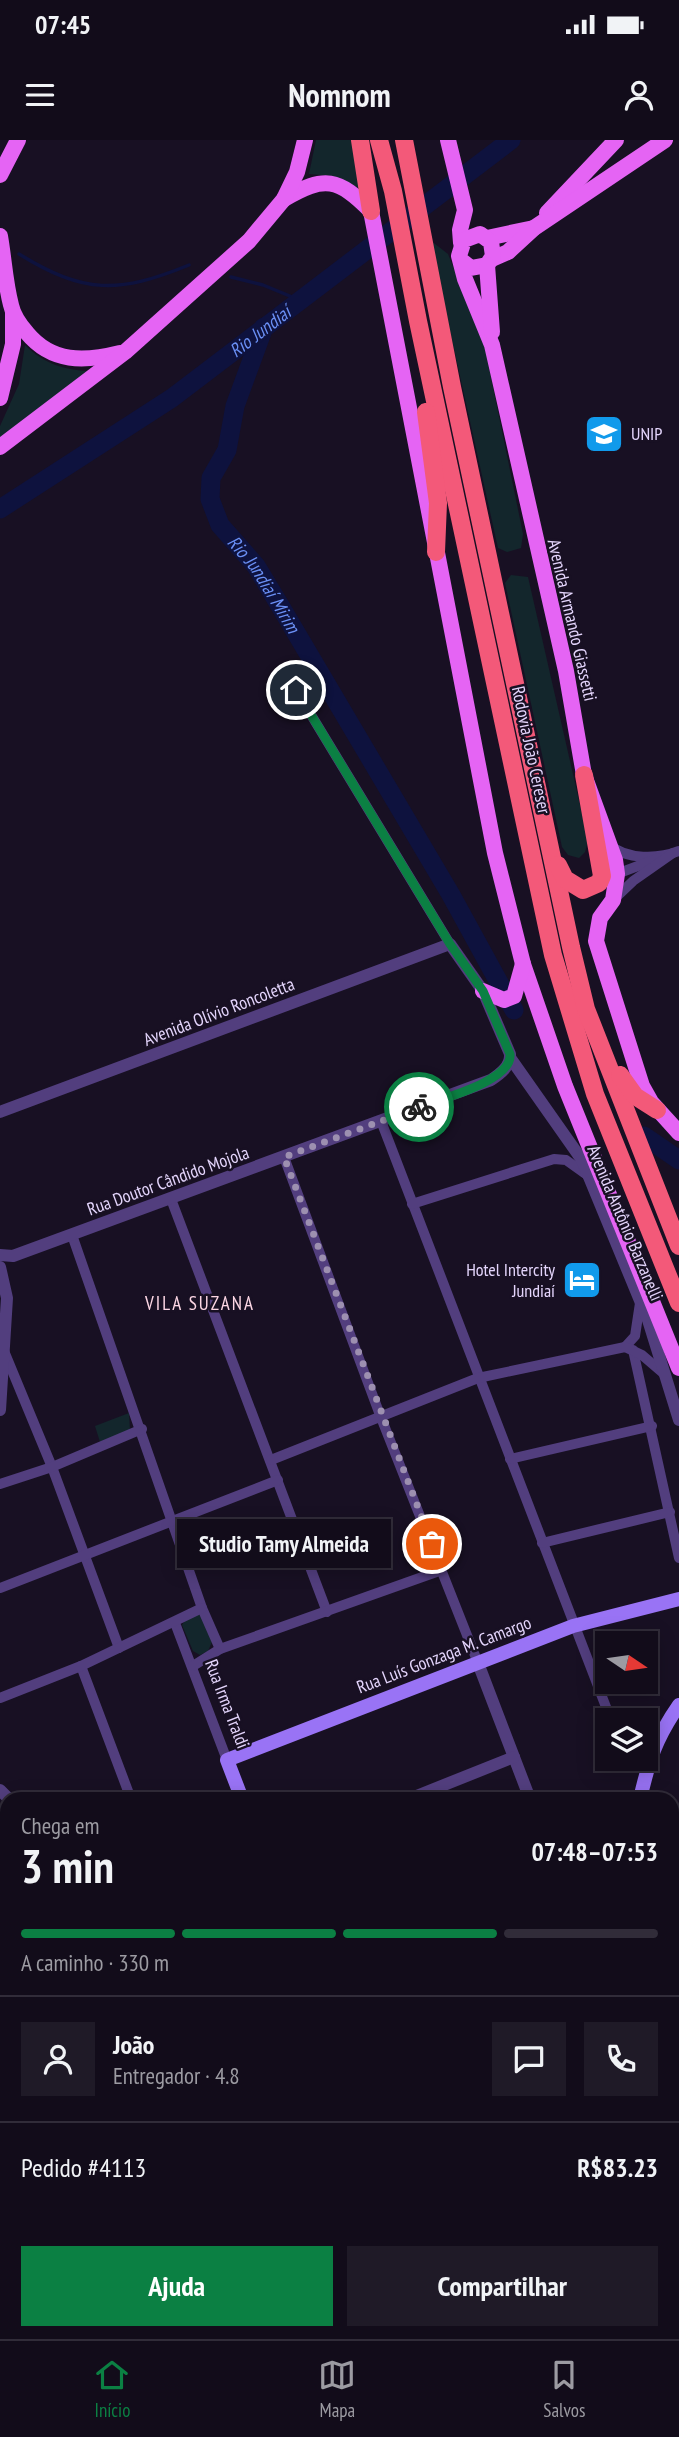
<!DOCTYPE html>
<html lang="pt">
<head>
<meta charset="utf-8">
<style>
  body { margin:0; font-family:"PT Sans Narrow",sans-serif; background:#1f1a27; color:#f1f3f6; height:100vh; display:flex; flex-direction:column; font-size:26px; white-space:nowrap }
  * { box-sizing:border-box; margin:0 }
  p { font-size:23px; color:#9c9ba2 }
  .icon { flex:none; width:38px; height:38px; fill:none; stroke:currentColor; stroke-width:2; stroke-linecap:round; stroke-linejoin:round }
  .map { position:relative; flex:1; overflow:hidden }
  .details { position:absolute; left:0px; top:1652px; width:679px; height:548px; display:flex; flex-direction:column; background:#120c1a; border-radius:21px 21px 0 0; box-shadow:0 4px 18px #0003,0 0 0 2px #312c39 }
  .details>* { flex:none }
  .needle { width:46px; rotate:103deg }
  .buttons { position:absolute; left:595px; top:1491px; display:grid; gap:14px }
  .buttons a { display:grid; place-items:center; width:63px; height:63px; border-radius:0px; background:#120c1a; box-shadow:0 4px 18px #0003,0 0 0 2px #312c39; font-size:35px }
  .pin { position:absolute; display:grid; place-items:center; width:60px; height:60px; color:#fff; margin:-30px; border:4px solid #fff; border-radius:50%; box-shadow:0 2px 7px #0007 }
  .courier { position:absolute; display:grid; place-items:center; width:70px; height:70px; margin:-35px; border:5px solid #0b8043; border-radius:50%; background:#fff; color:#222; box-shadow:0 2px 9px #0007 }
  .bubble { position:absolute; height:49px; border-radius:0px; background:#120c1a; box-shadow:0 4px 18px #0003,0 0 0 2px #312c39; font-size:23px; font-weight:800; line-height:49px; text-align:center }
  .overview em { font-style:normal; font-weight:800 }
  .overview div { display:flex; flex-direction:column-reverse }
  .overview { display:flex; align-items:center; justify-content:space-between; height:119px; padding:0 21px }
  h1 { font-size:46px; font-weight:800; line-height:52px }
  .bar { display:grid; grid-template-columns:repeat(4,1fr); gap:10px 7px; align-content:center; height:84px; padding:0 21px }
  .bar i { height:9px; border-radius:5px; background:#312c39 }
  .bar .on { background:#0b8043 }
  .bar p { grid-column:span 4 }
  .line { display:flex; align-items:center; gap:18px; padding:0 21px; border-top:2px solid #312c39 }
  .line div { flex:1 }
  .round { display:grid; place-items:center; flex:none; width:74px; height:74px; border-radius:0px; background:#1f1a27 }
  .action { display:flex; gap:14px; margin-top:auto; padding:14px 21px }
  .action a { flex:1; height:80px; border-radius:0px; background:#0b8043; color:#fff; font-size:28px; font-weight:800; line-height:80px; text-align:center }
  .action a+a { background:#1f1a27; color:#f1f3f6 }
  .status { display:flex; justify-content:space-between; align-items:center; height:49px; padding:0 35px; background:#120c1a; direction:ltr }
  .status svg { height:19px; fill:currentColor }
  header { display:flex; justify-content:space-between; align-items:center; height:91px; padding:0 21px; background:#120c1a; font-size:32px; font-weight:800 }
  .tabs { display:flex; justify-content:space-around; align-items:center; height:98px; border-top:2px solid #312c39; background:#120c1a; font-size:19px; color:#9c9ba2 }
  .tabs a { display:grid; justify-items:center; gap:4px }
  .tabs .on { color:#0b8043 }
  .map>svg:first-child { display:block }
</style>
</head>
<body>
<div class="status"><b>07:45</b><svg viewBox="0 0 49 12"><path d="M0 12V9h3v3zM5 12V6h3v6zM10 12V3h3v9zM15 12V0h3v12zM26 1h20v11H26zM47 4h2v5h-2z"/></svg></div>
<header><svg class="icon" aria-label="menu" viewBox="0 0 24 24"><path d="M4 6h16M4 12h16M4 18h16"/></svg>Nomnom<svg class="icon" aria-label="person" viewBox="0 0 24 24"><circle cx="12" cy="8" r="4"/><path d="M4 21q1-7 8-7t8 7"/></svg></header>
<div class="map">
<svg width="679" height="2199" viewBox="0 0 679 2199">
  <rect width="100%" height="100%" fill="#181023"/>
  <!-- green -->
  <g fill="#13262c">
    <path d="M 316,0 L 352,0 L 360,49 L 333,36 L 309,34 Z"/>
    <path d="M 430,100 L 448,114 L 484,203 L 523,394 L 521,408 L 507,412 L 498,408 Z"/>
    <path d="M 25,205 C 44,224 66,231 93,231 L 0,298 L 0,286 L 19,244 Z"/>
    <path d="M 511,435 L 528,437 L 588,700 L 585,712 L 579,718 L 568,715 L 562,707 L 505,443 Z"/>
    <path d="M 129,1273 L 130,1290 L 100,1302 L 95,1286 Z"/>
    <path d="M 194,1474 L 201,1475 L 212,1502 L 208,1511 L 200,1515 L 193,1511 L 182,1485 L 187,1477 Z"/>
    <path d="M 7,1674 L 7,1759 L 0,1741 L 0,1678 Z"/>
  </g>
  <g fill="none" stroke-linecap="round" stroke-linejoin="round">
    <!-- stream -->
    <g stroke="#0e123e" stroke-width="3.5">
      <path d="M 19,114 C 84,154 118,154 189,125"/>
      <path d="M 231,137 L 263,145 L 302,161"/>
    </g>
    <!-- river -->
    <g stroke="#0e123e" stroke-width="19">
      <path id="s1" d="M 264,187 L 235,266 L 227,310 L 211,338 L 210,359 L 220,385 L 256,426 L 282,469 L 451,755 L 514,870"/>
      <path id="s2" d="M 0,369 L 172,258 L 511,0"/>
      <path d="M 644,996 L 679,1020"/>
    </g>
    <!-- minor -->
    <g stroke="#523e7e" stroke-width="10">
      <path d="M 296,550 L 450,804"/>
      <path d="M 610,705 C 626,720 659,719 679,711"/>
      <path d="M 614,735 L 659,718"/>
      <path d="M 613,760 L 633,741 L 673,713"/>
      <path d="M 381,981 L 611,1580"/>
      <path d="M 284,1017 L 380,1275 L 478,1523"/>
      <path d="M 171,1059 L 327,1472"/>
      <path d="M 412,1064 L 554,1019 L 566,1020 L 587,1035"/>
      <path d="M 72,1095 L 202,1468 L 220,1509"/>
      <path d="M 625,1207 L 635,1196 L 640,1163"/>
      <path d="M 633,1210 L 679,1418"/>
      <path d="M 4,1211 L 52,1327 L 119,1508"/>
      <path d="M 510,1319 L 652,1286"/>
      <path d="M 271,1320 L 478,1238 L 625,1207 L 642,1215 L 663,1233"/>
      <path d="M 0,1344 L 52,1327 L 142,1289"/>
      <path d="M 542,1403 L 670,1372"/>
      <path d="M 0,1448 L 278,1340"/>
      <path d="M 175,1483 L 227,1620"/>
      <path d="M 81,1526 L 131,1659"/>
      <path d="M 193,1526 L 220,1509 L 442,1430"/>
      <path d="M 0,1558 L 81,1526 L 202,1468"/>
      <path d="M 672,1898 L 679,1896"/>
      <path d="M 672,2016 L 679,2014"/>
      <path d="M 672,2124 L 679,2121"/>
      <path d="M 0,2162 L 7,2159"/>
      <path d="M 188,2199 L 205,2193"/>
      <path d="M 491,2199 L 507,2193"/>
    </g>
    <!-- tertiary -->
    <g stroke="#523e7e" stroke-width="12">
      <path d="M 511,919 L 582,1020 L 648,1180 L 679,1280"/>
      <path d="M 0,972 L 450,804 L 483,851 L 510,914 C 511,926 500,934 491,940 L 13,1116 L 0,1115"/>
      <path d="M 0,1127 L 7,1158 L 0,1270"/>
      <path d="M 478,1523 L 530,1659"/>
      <path d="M 0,1650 L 9,1659"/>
      <path d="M 409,1659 L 514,1617"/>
      <path d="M 0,1774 L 7,1793"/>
      <path d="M 672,2034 L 679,2052"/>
      <path d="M 0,2068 L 7,2082"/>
      <path d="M 67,2193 L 69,2199"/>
      <path d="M 218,2193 L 220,2199"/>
      <path d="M 444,2193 L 447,2199"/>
    </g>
    <!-- secondary -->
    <g stroke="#9973f5" stroke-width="14">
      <path d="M 242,1659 L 227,1620 L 573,1486 L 679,1459"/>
      <path d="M 640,1659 C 649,1620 656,1598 679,1565"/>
      <path d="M 672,1759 L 679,1763"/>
      <path d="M 0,1922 L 7,1919"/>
    </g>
    <!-- primary -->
    <g stroke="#e564f4" stroke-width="16">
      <path d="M 448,0 L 465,70 L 460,90 L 461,103"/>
      <path d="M 0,35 L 18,0"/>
      <path d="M 284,59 C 325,35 338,38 371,71 L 495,713 L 523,824 L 565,946 L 679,1228"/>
      <path d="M 547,73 L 616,0"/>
      <path d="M 0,96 C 4,119 5,142 11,165 C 13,175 20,185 27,193 C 52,223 84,222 120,213"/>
      <path d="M 487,98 L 534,88"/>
      <path d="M 492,119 L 508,112 L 534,88 L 665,0"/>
      <path d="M 462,121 L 471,128 L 487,125 L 493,116 L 491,102 L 480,94 L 464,100 L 459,116 L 465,139 L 492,205 L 566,531 L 584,635 L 615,720 L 617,734 L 613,760 L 600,778 L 596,801 L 642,946 L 651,962 L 679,993"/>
      <path d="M 487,125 L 492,192"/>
      <path d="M 0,258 L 13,204 L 13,173"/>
      <path d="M 0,307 L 125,212 L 249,101 L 284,59 L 297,32 L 305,0"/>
      <path d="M 483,851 L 504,860 L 514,856 L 523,824"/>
    </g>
    <!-- motorway -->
    <g stroke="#f35979" stroke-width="18">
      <path d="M 360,0 L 371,71"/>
      <path d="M 379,0 L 393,51 L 418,181 L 553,815 L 595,954 L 679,1163"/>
      <path d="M 404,0 L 452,247 L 571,807 L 586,869 L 679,1106"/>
      <path d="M 426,272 L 438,363 L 436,412"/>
      <path d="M 558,725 L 565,739 L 583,750 L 599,743 L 602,736 L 584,635"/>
      <path d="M 620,935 L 635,956 L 657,970"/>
    </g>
  </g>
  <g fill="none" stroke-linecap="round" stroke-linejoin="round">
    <!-- done -->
    <path stroke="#9d90b0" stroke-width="7" stroke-dasharray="0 12.6" d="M 419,967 L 284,1017 L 432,1404"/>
    <!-- route -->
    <path stroke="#0b8043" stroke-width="9" d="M 296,550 L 450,804 L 483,851 L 510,914 C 513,941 440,959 419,967"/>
  </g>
  <!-- icons -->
  <defs>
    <g id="university-square" transform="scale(2.0125)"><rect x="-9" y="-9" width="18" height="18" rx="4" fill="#119aeb" stroke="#181023"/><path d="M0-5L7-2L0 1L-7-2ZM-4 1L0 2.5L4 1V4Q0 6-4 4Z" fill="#fff"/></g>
    <g id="hotel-square" transform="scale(2.0125)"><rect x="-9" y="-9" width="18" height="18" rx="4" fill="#119aeb" stroke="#181023"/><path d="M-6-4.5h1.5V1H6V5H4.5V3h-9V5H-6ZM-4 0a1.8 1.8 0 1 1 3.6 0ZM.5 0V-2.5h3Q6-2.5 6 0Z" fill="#fff"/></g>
  </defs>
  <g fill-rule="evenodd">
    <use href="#university-square" x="604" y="294"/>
    <use href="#hotel-square" x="582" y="1140"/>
  </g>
  <g text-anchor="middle" stroke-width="5" stroke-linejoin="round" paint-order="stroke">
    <!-- poi labels -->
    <g font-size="18" fill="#e4d5fc" stroke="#181023" text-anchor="start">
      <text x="631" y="300">UNIP</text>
      <text x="555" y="1136" text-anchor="end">Hotel Intercity<tspan x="555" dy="21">Jundiaí</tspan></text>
    </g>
    <!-- street labels -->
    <g font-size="18" fill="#e4d5fc" stroke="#181023">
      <text transform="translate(572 480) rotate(77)" y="6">Avenida Armando Giassetti</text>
      <text transform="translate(531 610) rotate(78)" y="6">Rodovia João Cereser</text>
      <text transform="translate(219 872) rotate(-21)" y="6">Avenida Olívio Roncoletta</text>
      <text transform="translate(168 1041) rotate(-20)" y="6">Rua Doutor Cândido Mojola</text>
      <text transform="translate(625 1083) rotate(67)" y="6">Avenida Antônio Barzanelli</text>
      <text transform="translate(444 1515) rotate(-21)" y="6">Rua Luís Gonzaga M. Camargo</text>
      <text transform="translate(227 1564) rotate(69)" y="6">Rua Irma Traldi</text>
    </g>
    <!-- water labels -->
    <g font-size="19" font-style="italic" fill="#6a8ff4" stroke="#181023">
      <text dy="7" stroke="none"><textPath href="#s2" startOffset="315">Rio Jundiaí</textPath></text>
      <text dy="7" stroke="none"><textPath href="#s1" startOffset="284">Rio Jundiaí Mirim</textPath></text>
    </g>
    <!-- neighbourhood labels -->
    <g font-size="19" letter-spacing="2" fill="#fcd6e4" stroke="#181023">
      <text x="200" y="1170">VILA SUZANA</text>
    </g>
  </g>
</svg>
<div class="buttons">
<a><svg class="needle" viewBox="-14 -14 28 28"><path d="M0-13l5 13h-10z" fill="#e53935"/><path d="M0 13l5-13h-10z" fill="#9c9ba2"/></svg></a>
<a><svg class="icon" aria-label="layers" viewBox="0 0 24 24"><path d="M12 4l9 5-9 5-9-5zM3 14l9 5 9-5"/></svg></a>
</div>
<div class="pin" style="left:432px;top:1404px;background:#ea580c"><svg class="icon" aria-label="bag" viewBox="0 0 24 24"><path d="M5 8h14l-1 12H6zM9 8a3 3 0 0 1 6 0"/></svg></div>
<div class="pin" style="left:296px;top:550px;background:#1f2937"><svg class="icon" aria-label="home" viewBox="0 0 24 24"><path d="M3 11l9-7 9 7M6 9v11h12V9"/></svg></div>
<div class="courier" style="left:419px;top:967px"><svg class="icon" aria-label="bike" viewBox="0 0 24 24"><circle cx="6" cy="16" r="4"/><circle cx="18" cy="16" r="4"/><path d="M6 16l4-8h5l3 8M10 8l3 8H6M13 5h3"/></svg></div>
<div class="bubble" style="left:177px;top:1379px;width:214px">Studio Tamy Almeida</div>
<section class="details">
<div class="overview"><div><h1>3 min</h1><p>Chega em</p></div><em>07:48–07:53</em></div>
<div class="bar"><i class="on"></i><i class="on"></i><i class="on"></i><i></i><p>A caminho · 330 m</p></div>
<div class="line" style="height:126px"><a class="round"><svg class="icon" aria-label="person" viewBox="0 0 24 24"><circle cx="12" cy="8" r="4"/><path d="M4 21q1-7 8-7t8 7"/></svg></a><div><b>João</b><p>Entregador · 4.8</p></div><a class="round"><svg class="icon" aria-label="chat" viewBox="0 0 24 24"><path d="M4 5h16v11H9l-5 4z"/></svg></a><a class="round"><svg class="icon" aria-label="phone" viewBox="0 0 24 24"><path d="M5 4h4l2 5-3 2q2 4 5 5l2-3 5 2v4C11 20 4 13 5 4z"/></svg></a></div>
<div class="line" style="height:91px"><div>Pedido #4113</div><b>R$83.23</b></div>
<div class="action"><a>Ajuda</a><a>Compartilhar</a></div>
</section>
</div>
<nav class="tabs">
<a class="on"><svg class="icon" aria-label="home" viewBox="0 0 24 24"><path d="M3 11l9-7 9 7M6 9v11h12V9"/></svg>Início</a>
<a><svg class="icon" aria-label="map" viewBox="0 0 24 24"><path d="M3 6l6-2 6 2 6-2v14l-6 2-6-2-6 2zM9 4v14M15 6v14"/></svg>Mapa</a>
<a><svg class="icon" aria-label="saved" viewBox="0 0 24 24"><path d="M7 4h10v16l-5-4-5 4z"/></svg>Salvos</a>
</nav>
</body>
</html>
